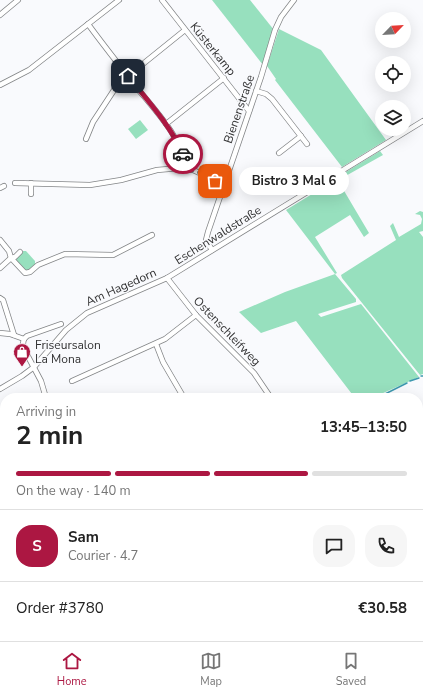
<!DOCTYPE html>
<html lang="en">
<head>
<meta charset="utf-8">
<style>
  body { margin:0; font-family:"Nunito Sans",sans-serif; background:#f6f6f6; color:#222; height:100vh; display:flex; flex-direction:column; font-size:15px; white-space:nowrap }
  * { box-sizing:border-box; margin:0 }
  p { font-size:13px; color:#767676 }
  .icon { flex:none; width:22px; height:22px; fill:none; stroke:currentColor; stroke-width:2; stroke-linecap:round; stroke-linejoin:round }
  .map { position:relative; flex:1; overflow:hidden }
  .side { position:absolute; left:0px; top:393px; width:423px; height:248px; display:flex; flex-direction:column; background:#fff; border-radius:16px 16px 0 0; box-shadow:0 4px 16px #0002 }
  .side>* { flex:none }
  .needle { width:26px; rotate:65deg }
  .controls { position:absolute; left:375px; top:12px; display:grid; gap:8px }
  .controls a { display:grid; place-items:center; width:36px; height:36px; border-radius:50%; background:#fff; box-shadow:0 4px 16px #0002; font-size:20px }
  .pin { position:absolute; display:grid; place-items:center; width:34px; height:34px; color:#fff; margin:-17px; border-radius:8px; box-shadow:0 2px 6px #0006 }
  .courier { position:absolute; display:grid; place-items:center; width:40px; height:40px; margin:-20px; border:3px solid #ac1742; border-radius:50%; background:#fff; color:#222; box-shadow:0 1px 5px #0007 }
  .bubble { position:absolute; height:28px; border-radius:14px; background:#fff; box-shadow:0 4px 16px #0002; font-size:13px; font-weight:700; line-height:28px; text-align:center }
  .summary em { font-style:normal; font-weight:700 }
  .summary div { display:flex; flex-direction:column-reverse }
  .summary { display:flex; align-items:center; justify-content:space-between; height:68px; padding:0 16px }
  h1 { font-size:26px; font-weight:700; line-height:30px }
  .bar { display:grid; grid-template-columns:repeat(4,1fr); gap:6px 4px; align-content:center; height:48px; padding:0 16px }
  .bar i { height:5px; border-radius:3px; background:#e0e0e0 }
  .bar .selected { background:#ac1742 }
  .bar p { grid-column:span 4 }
  .line { display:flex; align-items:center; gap:10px; padding:0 16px; border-top:1px solid #e0e0e0 }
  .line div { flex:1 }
  .round { display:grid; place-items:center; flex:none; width:42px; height:42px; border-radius:16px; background:#f6f6f6 }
  .tab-bar { display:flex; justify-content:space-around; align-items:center; height:56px; border-top:1px solid #e0e0e0; background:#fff; font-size:11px; color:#767676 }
  .tab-bar a { display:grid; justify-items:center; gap:2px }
  .tab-bar .selected { color:#ac1742 }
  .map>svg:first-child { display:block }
</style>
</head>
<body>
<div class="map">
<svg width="423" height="641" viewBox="0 0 423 641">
  <rect width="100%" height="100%" fill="#f9fafd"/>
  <!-- built -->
  <path fill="#ecf1fb" d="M 201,636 L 388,636 L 392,641 L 205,641 Z"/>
  <!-- green -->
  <g fill="#97e0be">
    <path d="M 212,0 L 250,0 L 274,30 L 263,65 Z"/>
    <path d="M 279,29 L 321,50 L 386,140 L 342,167 L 275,80 L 276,79 L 267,66 Z"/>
    <path d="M 140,120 L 148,130 L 136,139 L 128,129 Z"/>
    <path d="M 380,151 L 383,155 L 342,178 L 341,175 Z"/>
    <path d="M 335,180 L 340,184 L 369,233 L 364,237 L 350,215 L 315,237 L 337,273 L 335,274 L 356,299 L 356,302 L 318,314 L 321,317 L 361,304 L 419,377 L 372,398 L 355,398 L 296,321 L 261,333 L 239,312 L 285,292 L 335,274 L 286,210 Z"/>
    <path d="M 420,211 L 423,212 L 423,231 L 419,232 L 423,237 L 423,374 L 420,375 L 342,278 L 341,275 L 396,240 L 390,226 L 393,223 L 399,237 L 421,224 L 422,219 L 420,215 L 415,214 Z"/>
    <path d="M 23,251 L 26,251 L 35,261 L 35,265 L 29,271 L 26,271 L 17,262 L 16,258 Z"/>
    <path d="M 355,636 L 388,636 L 392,641 L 349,641 Z"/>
  </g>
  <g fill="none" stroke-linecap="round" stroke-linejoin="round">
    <!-- stream -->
    <g stroke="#3e99af" stroke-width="1.5">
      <path d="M 421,376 L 423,376"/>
      <path d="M 410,381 L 419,378"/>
      <path d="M 381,396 L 407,383"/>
    </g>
    <!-- minor casing -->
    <g stroke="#838587" stroke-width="6">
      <g id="minor">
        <path d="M 162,0 L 249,111"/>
        <path d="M 0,15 L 18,0"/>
        <path d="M 88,24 C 104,46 121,67 137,88 C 155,110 183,139 186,169"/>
        <path d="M 0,85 L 29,70 L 119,0"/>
        <path d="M 256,91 L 266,94 L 272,99 L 307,144"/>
        <path d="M 166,124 L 224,78"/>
        <path d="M 86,139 L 93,122 L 118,84 L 185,30"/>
        <path d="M 279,153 L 301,136"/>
        <path d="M 15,183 L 90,185 L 121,180 L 157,170 L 180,168 L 193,170 L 224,184"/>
        <path d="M 31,183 L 31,194"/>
        <path d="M 0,188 L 4,186"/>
        <path d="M 0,240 L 9,251 L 11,258 L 25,273 L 30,272 L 38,265 L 65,254 L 113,255 L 152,235"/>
        <path d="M 212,250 L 206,240 L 208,232 L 261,77 L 275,30 L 281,17 L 294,0"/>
        <path d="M 0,268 L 11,258 L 15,257 L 20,252"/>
        <path d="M 167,278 L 196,315 L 254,373 L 271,398"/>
        <path d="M 0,298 L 3,300 L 14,335"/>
        <path d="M 0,333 L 10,334 L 24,339"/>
        <path d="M 156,344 L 163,362 L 184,398"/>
        <path d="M 72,381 L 165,339 L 196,315"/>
        <path d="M 0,389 L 22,376 L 34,367 L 66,330 L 87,313 L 167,278 L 423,121"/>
        <path d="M 46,398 L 41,381 L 23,347 C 23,342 23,339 27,336 L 61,324"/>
        <path d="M 195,636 L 199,641"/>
      </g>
    </g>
    <!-- major casing -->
    <g stroke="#838587" stroke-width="7">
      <g id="major">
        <path d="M 0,535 L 5,541"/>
        <path d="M 79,636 L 82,641"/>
      </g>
    </g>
    <!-- minor -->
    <use href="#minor" stroke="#fff" stroke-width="4.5"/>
    <!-- major -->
    <use href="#major" stroke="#fff" stroke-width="5.5"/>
    <!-- tram -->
    <g stroke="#565657" stroke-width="1">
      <path d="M 0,539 L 5,544"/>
      <path d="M 76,636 L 79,641"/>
    </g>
  </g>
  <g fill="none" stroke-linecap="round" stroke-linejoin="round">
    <!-- done -->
    <path stroke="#777779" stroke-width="4" stroke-dasharray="0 7.2" d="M 183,154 L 186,169 L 201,173 L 215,181"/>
    <!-- route -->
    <path stroke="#ac1742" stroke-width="5" d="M 128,76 C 148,101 170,125 183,154"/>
  </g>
  <!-- icons -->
  <defs>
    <g id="shop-pin" transform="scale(0.9)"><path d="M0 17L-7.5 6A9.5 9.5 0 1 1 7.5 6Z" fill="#ac1742" stroke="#f9fafd"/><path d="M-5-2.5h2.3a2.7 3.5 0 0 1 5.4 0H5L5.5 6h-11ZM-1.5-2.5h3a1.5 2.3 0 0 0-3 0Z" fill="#fff"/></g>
  </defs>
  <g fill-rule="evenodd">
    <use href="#shop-pin" x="22" y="352"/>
  </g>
  <g text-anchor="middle" stroke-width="3" stroke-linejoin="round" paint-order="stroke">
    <!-- street labels -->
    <g font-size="12" fill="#313132" stroke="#f9fafd">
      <text transform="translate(213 49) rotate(51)" y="4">Küsterkamp</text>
      <text transform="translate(239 109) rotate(-71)" y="4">Bienenstraße</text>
      <text transform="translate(218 235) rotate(-32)" y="4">Eschenwaldstraße</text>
      <text transform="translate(121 287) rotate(-24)" y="4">Am Hagedorn</text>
      <text transform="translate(227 331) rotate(46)" y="4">Ostenschleifweg</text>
    </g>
    <!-- poi labels -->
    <g font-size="12" fill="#313132" stroke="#f9fafd" text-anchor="start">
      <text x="35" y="349">Friseursalon<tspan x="35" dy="14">La Mona</tspan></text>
    </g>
  </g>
</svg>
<div class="controls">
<a><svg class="needle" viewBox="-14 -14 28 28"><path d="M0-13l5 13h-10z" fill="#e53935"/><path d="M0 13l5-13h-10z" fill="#767676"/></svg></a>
<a><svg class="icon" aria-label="locate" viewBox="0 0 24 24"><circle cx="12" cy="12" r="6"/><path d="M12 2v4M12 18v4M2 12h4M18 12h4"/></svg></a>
<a><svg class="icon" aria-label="layers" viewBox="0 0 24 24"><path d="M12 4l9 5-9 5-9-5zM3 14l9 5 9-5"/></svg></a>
</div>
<div class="pin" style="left:215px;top:181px;background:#ea580c"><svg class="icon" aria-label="bag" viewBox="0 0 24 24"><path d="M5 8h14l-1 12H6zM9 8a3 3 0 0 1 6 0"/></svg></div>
<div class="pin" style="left:128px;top:76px;background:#1f2937"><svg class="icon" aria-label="home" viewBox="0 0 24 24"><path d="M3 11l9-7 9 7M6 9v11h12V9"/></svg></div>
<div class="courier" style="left:183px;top:154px"><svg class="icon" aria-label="car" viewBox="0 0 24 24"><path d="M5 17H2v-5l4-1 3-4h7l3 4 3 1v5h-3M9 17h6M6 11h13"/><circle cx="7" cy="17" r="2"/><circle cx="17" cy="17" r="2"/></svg></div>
<div class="bubble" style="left:239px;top:167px;width:110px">Bistro 3 Mal 6</div>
<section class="side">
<div class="summary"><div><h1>2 min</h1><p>Arriving in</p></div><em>13:45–13:50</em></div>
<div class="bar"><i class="selected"></i><i class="selected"></i><i class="selected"></i><i></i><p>On the way · 140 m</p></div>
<div class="line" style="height:72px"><b class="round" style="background:#ac1742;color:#fff">S</b><div><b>Sam</b><p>Courier · 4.7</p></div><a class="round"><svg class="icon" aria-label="chat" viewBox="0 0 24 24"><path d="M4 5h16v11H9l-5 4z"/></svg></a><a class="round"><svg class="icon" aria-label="phone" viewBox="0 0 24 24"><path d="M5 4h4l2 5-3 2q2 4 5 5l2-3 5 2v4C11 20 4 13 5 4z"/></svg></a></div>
<div class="line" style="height:52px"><div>Order #3780</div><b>€30.58</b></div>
</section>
</div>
<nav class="tab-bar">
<a class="selected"><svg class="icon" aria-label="home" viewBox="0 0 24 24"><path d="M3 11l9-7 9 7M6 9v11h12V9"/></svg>Home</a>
<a><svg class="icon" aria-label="map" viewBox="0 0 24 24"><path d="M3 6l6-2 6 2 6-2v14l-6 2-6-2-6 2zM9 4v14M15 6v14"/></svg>Map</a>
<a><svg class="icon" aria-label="saved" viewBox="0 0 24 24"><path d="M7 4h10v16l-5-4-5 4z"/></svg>Saved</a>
</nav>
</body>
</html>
